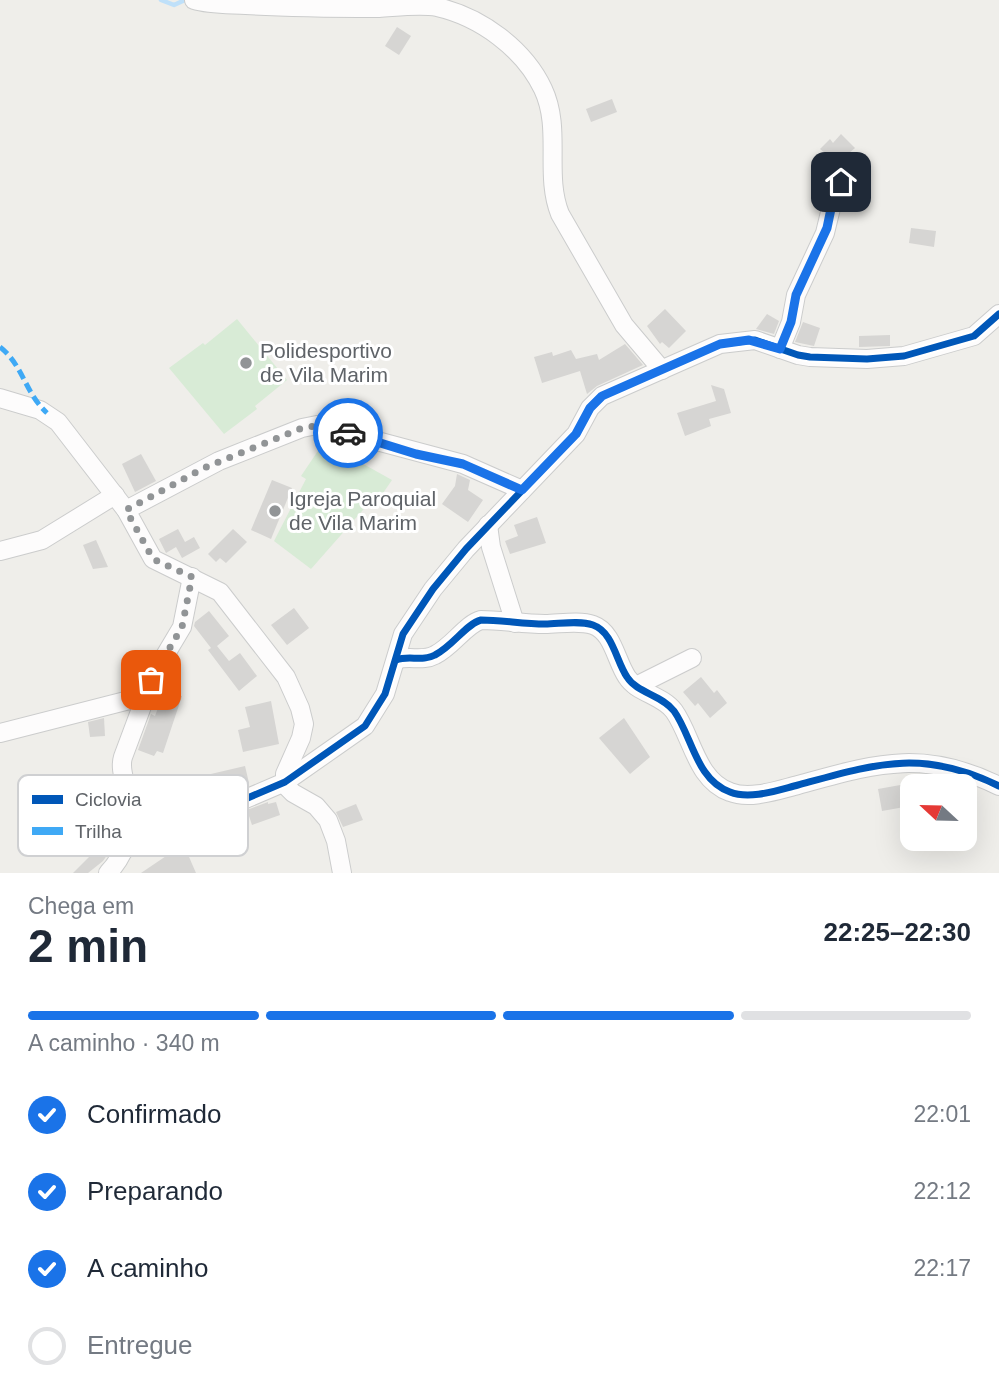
<!DOCTYPE html>
<html lang="pt">
<head>
<meta charset="utf-8">
<style>
  body { margin:0; font-family:Arial,sans-serif; background:#f2f2f3; color:#1f2937; height:100vh; display:flex; flex-direction:column; font-size:26px; white-space:nowrap }
  * { box-sizing:border-box; margin:0 }
  p { font-size:23px; color:#747a83 }
  .icon { flex:none; width:38px; height:38px; fill:none; stroke:currentColor; stroke-width:2; stroke-linecap:round; stroke-linejoin:round }
  .map { position:relative; height:873px; overflow:hidden }
  .drawer { display:flex; flex-direction:column; background:#fff; flex:1 }
  .drawer>* { flex:none }
  .needle { width:46px; rotate:292deg }
  .controls { position:absolute; left:900px; top:774px; display:grid; gap:14px }
  .controls a { display:grid; place-items:center; width:77px; height:77px; border-radius:14px; background:#fff; box-shadow:0 7px 28px #0002; font-size:35px }
  .pin { position:absolute; display:grid; place-items:center; width:60px; height:60px; color:#fff; margin:-30px; border-radius:14px; box-shadow:0 4px 10px #0006 }
  .courier { position:absolute; display:grid; place-items:center; width:70px; height:70px; margin:-35px; border:5px solid #1a73e8; border-radius:50%; background:#fff; color:#222; box-shadow:0 2px 9px #0007 }
  .head em { font-style:normal; font-weight:600 }
  .head div { display:flex; flex-direction:column-reverse }
  .head { display:flex; align-items:center; justify-content:space-between; height:119px; padding:0 28px }
  h1 { font-size:46px; font-weight:600; line-height:52px }
  .bar { display:grid; grid-template-columns:repeat(4,1fr); gap:10px 7px; align-content:center; height:84px; padding:0 28px }
  .bar i { height:9px; border-radius:5px; background:#e0e1e3 }
  .bar .selected { background:#1a73e8 }
  .bar p { grid-column:span 4 }
  ol { padding:0 28px; list-style:none }
  li { display:flex; align-items:center; gap:21px; height:77px }
  li p { margin-inline-start:auto }
  li .icon { padding:7px; border-radius:50%; background:#1a73e8; color:#fff; stroke-width:4 }
  li:last-child { color:#747a83 }
  li i { width:38px; height:38px; border:4px solid #e0e1e3; border-radius:50% }
  .map>svg:first-child { display:block }
</style>
</head>
<body>
<div class="map">
<svg width="999" height="873" viewBox="0 0 999 873">
  <rect width="100%" height="100%" fill="#efeeea"/>
  <!-- green -->
  <g fill="#d8ebd6">
    <path d="M 237,319 L 287,380 L 255,406 L 257,409 L 224,434 L 169,368 L 203,343 L 205,345 Z"/>
    <path d="M 324,442 L 392,480 L 381,496 L 377,494 L 311,569 L 274,541 L 306,479 L 301,476 Z"/>
  </g>
  <g fill="none" stroke-linecap="round" stroke-linejoin="round">
    <!-- stream -->
    <path stroke="#bfe0f9" stroke-width="4.5" d="M 161,0 L 174,5 L 185,0"/>
  </g>
  <!-- building -->
  <g fill="#d6d5d3">
    <path d="M 397,27 L 411,36 L 399,55 L 385,46 Z"/>
    <path d="M 612,99 L 617,112 L 591,122 L 586,109 Z"/>
    <path d="M 841,134 L 855,148 L 837,163 L 835,161 L 832,164 L 822,156 L 825,153 L 820,149 L 830,139 L 833,143 Z"/>
    <path d="M 911,228 L 936,231 L 934,247 L 909,243 Z"/>
    <path d="M 665,309 L 686,331 L 669,348 L 662,342 L 660,344 L 647,326 Z"/>
    <path d="M 767,314 L 779,321 L 774,334 L 756,329 Z"/>
    <path d="M 803,322 L 820,328 L 814,346 L 795,342 Z"/>
    <path d="M 890,335 L 890,346 L 859,347 L 859,336 Z"/>
    <path d="M 625,344 L 643,365 L 597,386 L 587,394 L 580,371 L 542,383 L 534,357 L 552,352 L 553,356 L 571,350 L 576,359 L 597,354 L 599,360 Z"/>
    <path d="M 711,385 L 724,389 L 731,413 L 709,419 L 711,426 L 685,436 L 677,413 L 716,401 Z"/>
    <path d="M 141,454 L 156,481 L 135,492 L 122,464 Z"/>
    <path d="M 457,474 L 470,480 L 468,490 L 483,500 L 468,522 L 442,504 L 455,486 Z"/>
    <path d="M 272,480 L 292,488 L 271,539 L 251,530 Z"/>
    <path d="M 537,517 L 546,543 L 510,554 L 505,541 L 518,536 L 514,525 Z"/>
    <path d="M 178,529 L 185,542 L 194,537 L 200,548 L 182,558 L 176,547 L 166,553 L 159,539 Z"/>
    <path d="M 233,529 L 247,542 L 226,563 L 220,558 L 216,562 L 208,554 Z"/>
    <path d="M 96,540 L 108,567 L 93,569 L 83,545 Z"/>
    <path d="M 294,608 L 309,628 L 287,645 L 271,625 Z"/>
    <path d="M 209,611 L 229,636 L 217,646 L 229,661 L 240,653 L 257,676 L 239,691 L 208,650 L 211,648 L 194,626 L 195,622 Z"/>
    <path d="M 701,677 L 714,693 L 717,690 L 727,703 L 710,718 L 698,703 L 695,706 L 683,692 Z"/>
    <path d="M 182,696 L 163,753 L 157,751 L 154,756 L 138,750 L 151,714 L 155,716 L 162,697 Z"/>
    <path d="M 271,701 L 279,744 L 243,752 L 238,730 L 250,727 L 245,707 Z"/>
    <path d="M 104,718 L 105,736 L 90,737 L 88,722 Z"/>
    <path d="M 624,718 L 650,757 L 630,774 L 599,738 Z"/>
    <path d="M 245,766 L 249,783 L 244,787 L 226,795 L 206,798 L 204,792 L 202,792 L 198,777 Z"/>
    <path d="M 906,784 L 910,806 L 882,811 L 878,789 Z"/>
    <path d="M 268,802 L 268,804 L 276,802 L 280,815 L 252,825 L 247,810 Z"/>
    <path d="M 356,804 L 363,820 L 343,827 L 336,812 Z"/>
    <path d="M 103,843 L 112,848 L 103,861 L 88,873 L 73,873 Z"/>
    <path d="M 178,848 L 186,850 L 196,873 L 141,873 Z"/>
  </g>
  <g fill="none" stroke-linecap="round" stroke-linejoin="round">
    <!-- minor casing -->
    <g stroke="#cbcccc" stroke-width="20">
      <g id="minor">
        <path d="M 194,0 C 210,5 230,4 246,5 C 291,8 335,8 379,8 C 397,7 420,4 437,7 C 481,17 524,49 543,89 C 562,129 544,174 560,214 L 624,325 L 662,370"/>
        <path d="M 780,349 L 791,322 L 796,295 L 825,233 L 832,204 L 848,167"/>
        <path d="M 0,398 L 40,410 L 58,422 L 126,510 L 153,559 L 220,592 L 286,677 L 300,708 L 304,724 L 301,738 L 285,774 L 285,785 L 293,793 L 316,806 L 328,820 L 336,841 L 342,873"/>
        <path d="M 126,510 L 219,461 L 302,428 L 317,425 L 463,464 L 522,490"/>
        <path d="M 488,525 L 491,547 L 515,623"/>
        <path d="M 0,551 L 42,540 L 115,495"/>
        <path d="M 396,660 C 409,655 422,662 435,655 C 453,646 466,624 481,620 C 502,620 523,624 545,624 C 559,624 579,620 593,625 C 613,632 616,661 627,677 C 637,693 662,695 674,711 C 692,736 696,780 730,792 C 750,800 778,790 798,785 C 875,764 922,748 999,786"/>
        <path d="M 636,686 L 692,658"/>
        <path d="M 0,733 L 145,696"/>
        <path d="M 69,826 L 83,818 L 110,834 L 128,840"/>
        <path d="M 126,849 L 149,826 L 165,815 L 229,806 L 285,782 L 365,726 L 385,694 L 403,634 L 433,589 L 466,549 L 576,434 L 590,408 L 602,396 L 720,344 L 755,340 L 798,355 L 810,357 L 867,359 L 904,356 L 974,336 L 999,314"/>
        <path d="M 108,873 C 128,852 134,824 128,795 C 126,782 119,770 123,757 L 154,674 L 182,627 L 192,577"/>
      </g>
    </g>
    <!-- minor -->
    <use href="#minor" stroke="#fdfcfc" stroke-width="18"/>
    <!-- quiet -->
    <path stroke="#3fa9f5" stroke-width="5" stroke-dasharray="10 5" stroke-linecap="butt" d="M 0,347 C 23,365 25,393 47,413"/>
    <!-- cycleway casing -->
    <g stroke="#fff" stroke-width="11">
      <g id="cycleway">
        <path d="M 396,660 C 409,655 422,662 435,655 C 453,646 466,624 481,620 C 502,620 523,624 545,624 C 559,624 579,620 593,625 C 613,632 616,661 627,677 C 637,693 662,695 674,711 C 692,736 696,780 730,792 C 750,800 778,790 798,785 C 875,764 922,748 999,786"/>
        <path d="M 126,849 L 149,826 L 165,815 L 229,806 L 285,782 L 365,726 L 385,694 L 403,634 L 433,589 L 466,549 L 576,434 L 590,408 L 602,396 L 720,344 L 755,340 L 798,355 L 810,357 L 867,359 L 904,356 L 974,336 L 999,314"/>
      </g>
    </g>
    <!-- cycleway -->
    <use href="#cycleway" stroke="#0057b8" stroke-width="7"/>
  </g>
  <g fill="none" stroke-linecap="round" stroke-linejoin="round">
    <!-- done -->
    <path stroke="#919496" stroke-width="7" stroke-dasharray="0 12.6" d="M 151,680 L 182,627 L 192,577 L 153,559 L 126,510 L 204,468 L 302,428 L 322,425 L 348,433"/>
    <!-- route -->
    <path stroke="#1a73e8" stroke-width="9" d="M 348,433 L 416,454 L 463,464 L 522,490 L 576,434 L 590,408 L 602,396 L 720,344 L 749,340 L 780,349 L 791,322 L 796,295 L 827,228 L 832,204 L 841,182"/>
  </g>
  <!-- markers -->
  <g fill="#919496" stroke="#fff" stroke-width="2.5">
    <circle cx="246" cy="363" r="7"/>
    <circle cx="275" cy="511" r="7"/>
  </g>
  <g text-anchor="middle" stroke-width="6" stroke-linejoin="round" paint-order="stroke">
    <!-- poi labels -->
    <g font-size="21" fill="#5f6368" stroke="#fff" text-anchor="start">
      <text x="260" y="358">Polidesportivo<tspan x="260" dy="24">de Vila Marim</tspan></text>
      <text x="289" y="506">Igreja Paroquial<tspan x="289" dy="24">de Vila Marim</tspan></text>
    </g>
  </g>
  <!-- legend -->
  <rect x="18" y="775" width="230" height="81" rx="10" fill="#fff" stroke="#cfd0d2" stroke-width="2"/>
  <rect x="32" y="795" width="31" height="9" fill="#0057b8"/>
  <rect x="32" y="827" width="31" height="8" fill="#3fa9f5"/>
  <g font-size="19" fill="#5f6368">
    <text x="75" y="806">Ciclovia</text>
    <text x="75" y="838">Trilha</text>
  </g>
</svg>
<div class="controls">
<a><svg class="needle" viewBox="-14 -14 28 28"><path d="M0-13l5 13h-10z" fill="#e53935"/><path d="M0 13l5-13h-10z" fill="#747a83"/></svg></a>
</div>
<div class="pin" style="left:151px;top:680px;background:#ea580c"><svg class="icon" aria-label="bag" viewBox="0 0 24 24"><path d="M5 8h14l-1 12H6zM9 8a3 3 0 0 1 6 0"/></svg></div>
<div class="pin" style="left:841px;top:182px;background:#1f2937"><svg class="icon" aria-label="home" viewBox="0 0 24 24"><path d="M3 11l9-7 9 7M6 9v11h12V9"/></svg></div>
<div class="courier" style="left:348px;top:433px"><svg class="icon" aria-label="car" viewBox="0 0 24 24"><path d="M5 17H2v-5l4-1 3-4h7l3 4 3 1v5h-3M9 17h6M6 11h13"/><circle cx="7" cy="17" r="2"/><circle cx="17" cy="17" r="2"/></svg></div>
</div>
<section class="drawer">
<div class="head"><div><h1>2 min</h1><p>Chega em</p></div><em>22:25–22:30</em></div>
<div class="bar"><i class="selected"></i><i class="selected"></i><i class="selected"></i><i></i><p>A caminho · 340 m</p></div>
<ol>
<li><svg class="icon" aria-label="check" viewBox="0 0 24 24"><path d="M5 12l5 5 9-10"/></svg>Confirmado<p>22:01</p></li>
<li><svg class="icon" aria-label="check" viewBox="0 0 24 24"><path d="M5 12l5 5 9-10"/></svg>Preparando<p>22:12</p></li>
<li><svg class="icon" aria-label="check" viewBox="0 0 24 24"><path d="M5 12l5 5 9-10"/></svg>A caminho<p>22:17</p></li>
<li><i></i>Entregue</li>
</ol>
</section>
</body>
</html>
